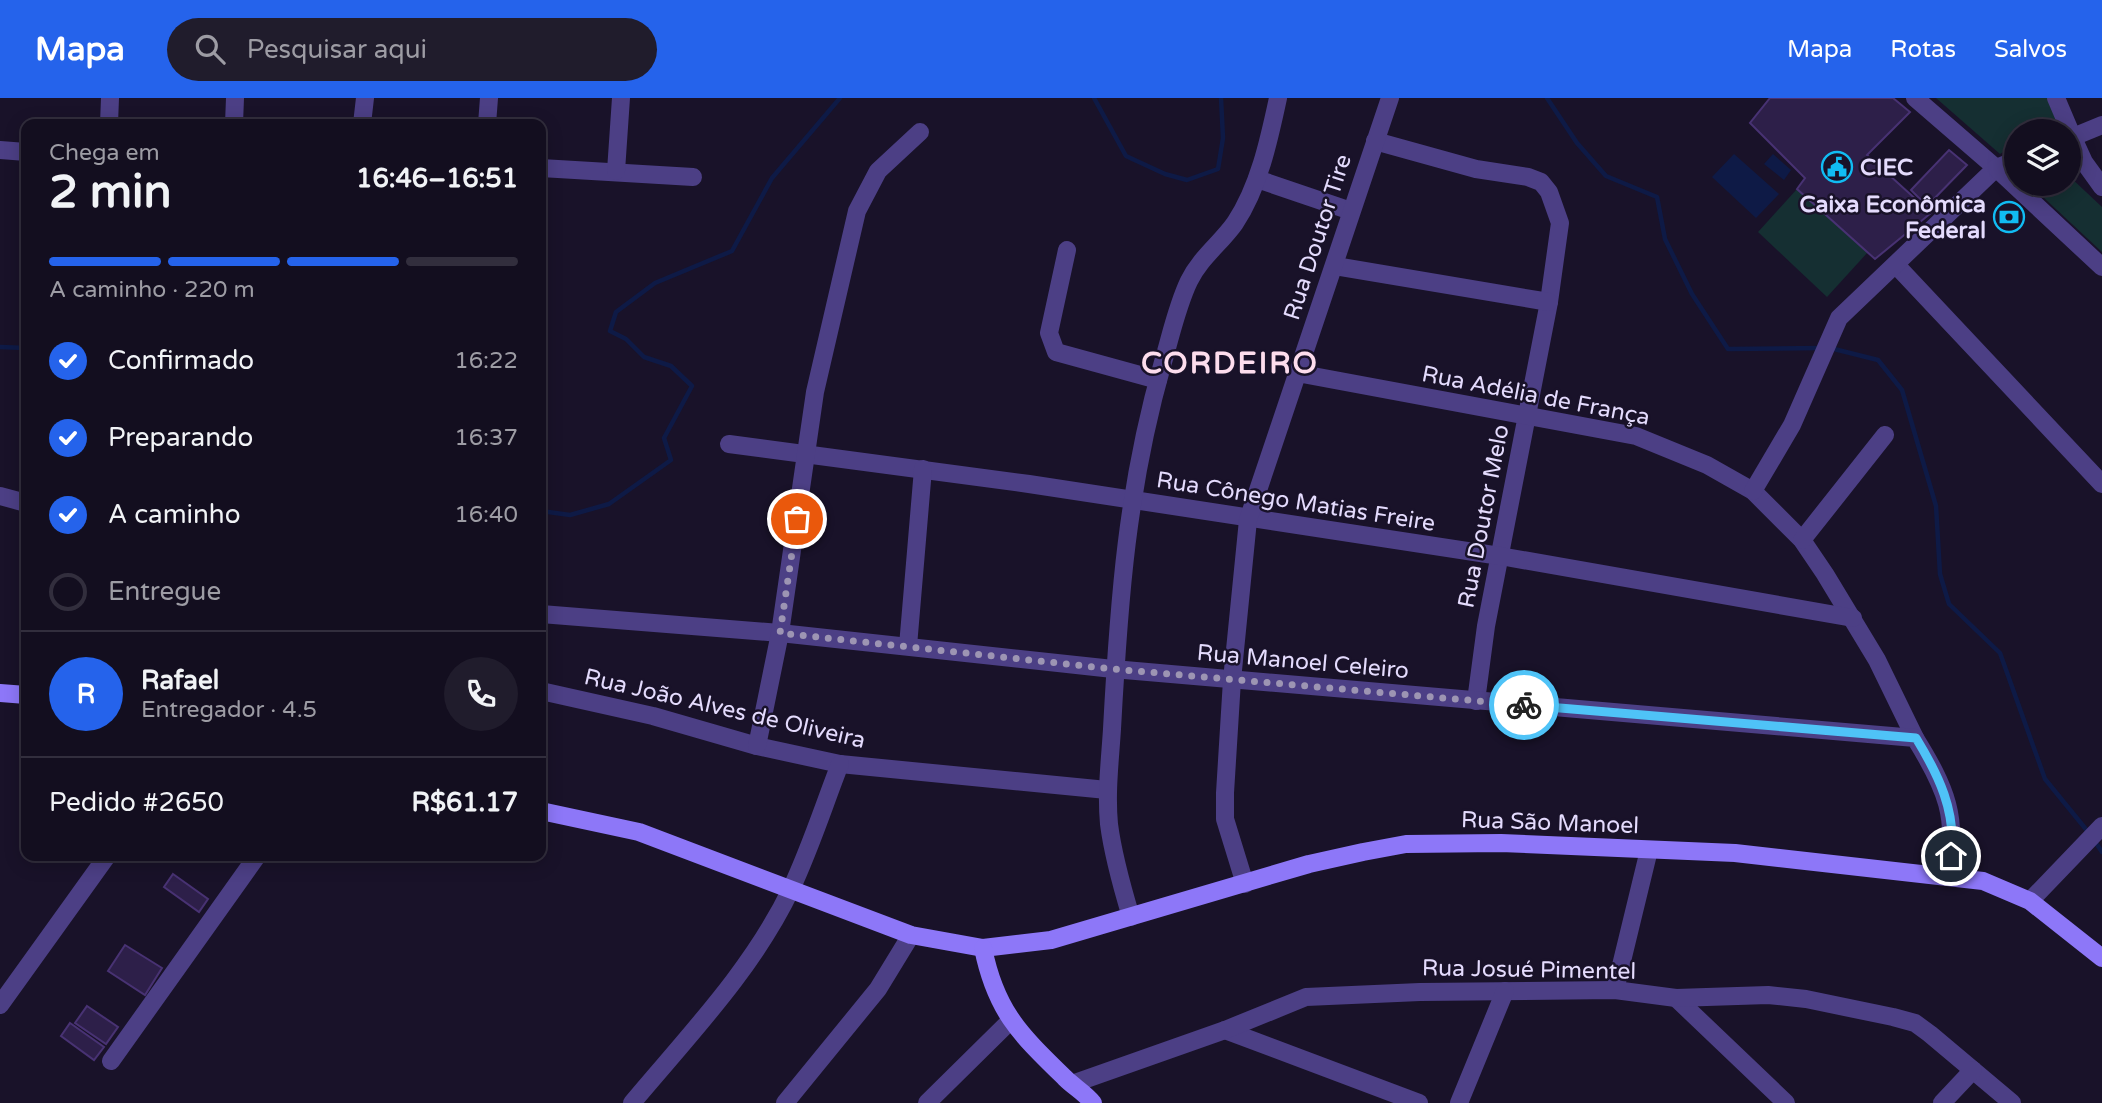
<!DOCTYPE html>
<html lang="pt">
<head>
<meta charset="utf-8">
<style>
  body { margin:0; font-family:"Varela Round",sans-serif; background:#201c2c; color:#f1f3f6; height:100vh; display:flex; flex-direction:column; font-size:26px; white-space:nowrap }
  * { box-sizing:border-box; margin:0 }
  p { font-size:23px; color:#9d9ca4 }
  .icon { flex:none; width:38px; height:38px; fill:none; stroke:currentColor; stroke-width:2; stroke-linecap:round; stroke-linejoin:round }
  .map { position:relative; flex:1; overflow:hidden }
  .side { position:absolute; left:21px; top:21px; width:525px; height:742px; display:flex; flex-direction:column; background:#130e1f; border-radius:14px; box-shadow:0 4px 18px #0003,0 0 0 2px #322e3d }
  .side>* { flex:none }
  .buttons { position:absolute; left:2004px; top:21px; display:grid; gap:14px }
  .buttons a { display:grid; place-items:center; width:77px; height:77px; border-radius:50%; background:#130e1f; box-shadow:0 4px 18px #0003,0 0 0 2px #322e3d; font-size:35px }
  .pin { position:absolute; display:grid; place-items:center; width:60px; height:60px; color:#fff; margin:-30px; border:4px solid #fff; border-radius:50%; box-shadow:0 2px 7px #0007 }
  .courier { position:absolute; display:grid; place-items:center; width:70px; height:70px; margin:-35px; border:5px solid #4fc3f7; border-radius:50%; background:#fff; color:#222; box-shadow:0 2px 9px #0007 }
  .overview em { font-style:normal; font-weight:700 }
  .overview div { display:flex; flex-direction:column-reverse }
  .overview { display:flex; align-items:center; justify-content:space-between; height:119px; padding:0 28px }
  h1 { font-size:46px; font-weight:700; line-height:52px }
  .bar { display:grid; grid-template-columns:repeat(4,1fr); gap:10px 7px; align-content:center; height:84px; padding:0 28px }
  .bar i { height:9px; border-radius:5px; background:#322e3d }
  .bar .selected { background:#2563eb }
  .bar p { grid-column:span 4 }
  .line { display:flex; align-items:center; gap:18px; padding:0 28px; border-top:2px solid #322e3d }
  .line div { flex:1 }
  .round { display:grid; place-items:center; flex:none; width:74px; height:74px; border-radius:37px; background:#201c2c }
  ol { padding:0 28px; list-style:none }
  li { display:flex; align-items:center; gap:21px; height:77px }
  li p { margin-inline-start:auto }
  li .icon { padding:7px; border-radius:50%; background:#2563eb; color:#fff; stroke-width:4 }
  li:last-child { color:#9d9ca4 }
  li i { width:38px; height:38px; border:4px solid #322e3d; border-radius:50% }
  header { display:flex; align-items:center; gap:42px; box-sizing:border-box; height:98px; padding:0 35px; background:#2563eb; color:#fff }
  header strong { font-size:33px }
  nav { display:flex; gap:38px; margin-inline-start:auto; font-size:24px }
  .search { width:490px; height:63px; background:#201c2c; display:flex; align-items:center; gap:18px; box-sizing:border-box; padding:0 24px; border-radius:38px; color:#9d9ca4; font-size:26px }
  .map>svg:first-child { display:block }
</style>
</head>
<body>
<header>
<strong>Mapa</strong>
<div class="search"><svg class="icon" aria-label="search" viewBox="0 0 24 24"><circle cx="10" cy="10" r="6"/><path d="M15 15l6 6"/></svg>Pesquisar aqui</div>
<nav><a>Mapa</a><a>Rotas</a><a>Salvos</a></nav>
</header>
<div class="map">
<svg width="2102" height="1005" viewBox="0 0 2102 1005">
  <rect width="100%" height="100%" fill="#191229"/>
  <!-- green -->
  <g fill="#152f32">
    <path d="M 1936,0 L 2047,0 L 2056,22 L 2038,33 L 2016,33 L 2016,46 L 2000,56 Z"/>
    <path d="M 2069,78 L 2102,109 L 2102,154 L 2042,98 L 2054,86 L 2068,86 Z"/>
    <path d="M 1797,91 L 1868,154 L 1827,199 L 1758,134 Z"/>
  </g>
  <!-- water -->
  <g fill="#0e1a46">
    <path d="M 1734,56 L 1779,96 L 1756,120 L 1712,79 Z"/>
    <path d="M 1773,56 L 1791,72 L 1784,82 L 1764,66 Z"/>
  </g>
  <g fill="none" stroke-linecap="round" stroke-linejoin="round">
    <!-- stream -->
    <g stroke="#0e1a46" stroke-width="4.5">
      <path d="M 1094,0 L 1126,58 L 1165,76 L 1187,82 L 1218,71 L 1223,40 L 1221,0"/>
      <path d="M 1547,0 L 1577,45 L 1606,78 L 1657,99 L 1665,141 L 1692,196 L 1728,251 L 1821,250"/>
      <path d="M 0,249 L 26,250"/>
      <path d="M 1830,250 L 1878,262 L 1902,292 L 1936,408 L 1940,476 L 1949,506 L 2000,555 L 2045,681 L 2089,735"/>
      <path d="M 541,413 L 570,417 L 609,406 L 671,362 L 664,340 L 692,288 L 671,268 L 644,259 L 626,241 L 610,233 L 616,214 L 655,185 L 732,153 L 772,80 L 840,0"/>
      <path d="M 2094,742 L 2102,754"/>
    </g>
  </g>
  <!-- building -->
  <g fill="#2d1f49" stroke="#483273" stroke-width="2">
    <path d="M 1770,0 L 1893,0 L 1910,14 L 1867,57 L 1931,115 L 1875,161 L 1797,91 L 1805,80 L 1750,25 Z"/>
    <path d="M 1949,52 L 1967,67 L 1927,108 L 1911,92 Z"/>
    <path d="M 173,776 L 208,801 L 199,814 L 164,789 Z"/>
    <path d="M 125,847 L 162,870 L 145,897 L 108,873 Z"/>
    <path d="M 87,908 L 118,929 L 106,946 L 75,925 Z"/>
    <path d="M 70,925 L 104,949 L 94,962 L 61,938 Z"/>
  </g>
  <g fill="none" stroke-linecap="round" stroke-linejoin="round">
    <!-- minor -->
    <g stroke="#4c3f85" stroke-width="18">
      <path d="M 2056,0 L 2073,40"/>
      <path d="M 109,26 L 110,0"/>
      <path d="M 234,26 L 235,0"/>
      <path d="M 362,26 L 365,0"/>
      <path d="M 487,26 L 489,0"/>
      <path d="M 1375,43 L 1476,71 L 1528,79 L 1541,84 L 1549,94 L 1560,125 L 1549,204 L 1486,528 L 1476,603"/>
      <path d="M 0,52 L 26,54"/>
      <path d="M 541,70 L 693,79"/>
      <path d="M 616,73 L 621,0"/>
      <path d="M 1257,81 L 1351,113"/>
      <path d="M 1067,152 L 1049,235 L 1056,254 L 1158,282"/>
      <path d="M 1896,167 L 2102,386"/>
      <path d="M 1335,168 L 1549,204"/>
      <path d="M 1297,275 L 1636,338 L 1707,367 L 1753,393 L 1802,442 L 1825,476 L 1877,562 L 1915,640"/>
      <path d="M 729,346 L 1029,386 L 1500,458 L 1853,520"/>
      <path d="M 1753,393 L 1792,327 L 1839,220 L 1996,70 L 1915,0"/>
      <path d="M 0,398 L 26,405"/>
      <path d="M 1802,442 L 1885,337"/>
      <path d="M 541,516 L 780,535 L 1113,571 L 1915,640 C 1946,690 1959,720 1947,778"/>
      <path d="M 908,548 L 923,371"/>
      <path d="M 541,593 L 653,618 L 757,648 L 840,666 L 1107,692"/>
      <path d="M 757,648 L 780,535 L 815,294 L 857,113 L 878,73 L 920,34"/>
      <path d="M 1245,786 L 1225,721 L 1225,695 L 1232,582 L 1248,422 L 1390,0"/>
      <path d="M 2030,803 L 2102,728"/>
      <path d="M 1131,819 C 1122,789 1113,758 1109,726 C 1106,694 1110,663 1112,631 C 1119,501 1127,390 1163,264 C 1171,237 1177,208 1189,183 C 1200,160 1221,145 1235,125 C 1259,89 1269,42 1278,0"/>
      <path d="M 1615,892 L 1649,752"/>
      <path d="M 1676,900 L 1786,1005"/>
      <path d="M 0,907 L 107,758"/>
      <path d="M 1225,932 L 1419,1005"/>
      <path d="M 111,963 L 257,758"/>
      <path d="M 1072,986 L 1225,932 L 1306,899 L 1420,894 L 1615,892 L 1676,900 L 1768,897 L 1806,901 L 1893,919 L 1915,925 L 1930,936 L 2012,1005"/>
      <path d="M 632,1005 C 688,938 753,871 791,791 C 810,751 824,707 840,666"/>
      <path d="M 785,1005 L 878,891 L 911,837"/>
      <path d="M 927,1005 L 1010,923"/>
      <path d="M 1459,1005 L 1505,893"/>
      <path d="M 1942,1005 L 1973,972"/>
    </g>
    <!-- tertiary -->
    <g stroke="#4c3f85" stroke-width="18">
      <path d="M 2073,40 L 2084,64 L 2102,89"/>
      <path d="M 2068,41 L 2102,27"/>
      <path d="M 2016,62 L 1996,70 L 2102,169"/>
    </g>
    <!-- secondary -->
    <g stroke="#8d77f8" stroke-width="18">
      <path d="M 0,595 L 26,597"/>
      <path d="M 541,713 L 639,734 L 911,837 L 983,850 L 1051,842 L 1309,766 L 1363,754 L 1406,746 L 1501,745 L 1735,755 L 1983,783 L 2030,803 L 2102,860"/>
      <path d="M 983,850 C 996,914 1020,936 1065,980 C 1074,989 1085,995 1093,1005"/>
    </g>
  </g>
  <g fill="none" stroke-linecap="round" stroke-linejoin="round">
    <!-- done -->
    <path stroke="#9d95b3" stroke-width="7" stroke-dasharray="0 12.6" d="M 797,421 L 780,535 L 1113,571 L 1524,607"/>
    <!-- route -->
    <path stroke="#4fc3f7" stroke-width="9" d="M 1524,607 L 1916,640 C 1938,676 1957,714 1951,758"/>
  </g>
  <!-- icons -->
  <defs>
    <g id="civic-ring" transform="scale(1.575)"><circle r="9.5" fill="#191229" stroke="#11bcf3" stroke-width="1.5"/><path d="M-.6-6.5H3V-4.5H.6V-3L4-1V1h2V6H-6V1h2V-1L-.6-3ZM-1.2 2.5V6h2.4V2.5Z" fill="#11bcf3"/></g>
    <g id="bank-ring" transform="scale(1.575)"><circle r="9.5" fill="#191229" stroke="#11bcf3" stroke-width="1.5"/><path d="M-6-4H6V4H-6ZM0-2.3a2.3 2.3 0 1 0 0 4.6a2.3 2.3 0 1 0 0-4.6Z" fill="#11bcf3"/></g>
  </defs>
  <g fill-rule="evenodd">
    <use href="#civic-ring" x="1837" y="69"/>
    <use href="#bank-ring" x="2009" y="119"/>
  </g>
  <g text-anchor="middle" stroke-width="5" stroke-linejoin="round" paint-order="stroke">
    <!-- poi labels -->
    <g font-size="23" font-weight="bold" fill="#e4dbfd" stroke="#191229" text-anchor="start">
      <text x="1860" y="77">CIEC</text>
      <text x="1986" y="114" text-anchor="end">Caixa Econômica<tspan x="1986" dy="26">Federal</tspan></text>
    </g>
    <!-- street labels -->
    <g font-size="23" fill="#e4dbfd" stroke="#191229">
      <text transform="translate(1317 139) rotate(-72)" y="8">Rua Doutor Tire</text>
      <text transform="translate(1536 297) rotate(11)" y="8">Rua Adélia de França</text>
      <text transform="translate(1296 403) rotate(9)" y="8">Rua Cônego Matias Freire</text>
      <text transform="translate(1483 418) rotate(-79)" y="8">Rua Doutor Melo</text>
      <text transform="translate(1303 563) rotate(5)" y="8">Rua Manoel Celeiro</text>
      <text transform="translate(725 610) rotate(13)" y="8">Rua João Alves de Oliveira</text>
      <text transform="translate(1550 724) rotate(2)" y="8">Rua São Manoel</text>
      <text transform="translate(1529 871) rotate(1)" y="8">Rua Josué Pimentel</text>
    </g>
    <!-- district labels -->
    <g font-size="30" font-weight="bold" letter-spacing="2" fill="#fddded" stroke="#191229">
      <text x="1230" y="275">CORDEIRO</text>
    </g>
  </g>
</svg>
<div class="buttons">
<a><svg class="icon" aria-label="layers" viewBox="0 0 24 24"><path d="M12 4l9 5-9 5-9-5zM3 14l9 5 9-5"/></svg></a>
</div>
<div class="pin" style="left:797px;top:421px;background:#ea580c"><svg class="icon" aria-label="bag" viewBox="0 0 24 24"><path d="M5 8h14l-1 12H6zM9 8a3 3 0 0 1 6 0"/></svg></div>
<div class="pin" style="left:1951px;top:758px;background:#1f2937"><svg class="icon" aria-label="home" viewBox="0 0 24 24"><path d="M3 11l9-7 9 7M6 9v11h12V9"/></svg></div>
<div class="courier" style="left:1524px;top:607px"><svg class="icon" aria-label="bike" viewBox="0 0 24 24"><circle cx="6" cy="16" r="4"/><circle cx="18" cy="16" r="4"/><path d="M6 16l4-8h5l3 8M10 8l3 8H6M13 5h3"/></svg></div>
<section class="side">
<div class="overview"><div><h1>2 min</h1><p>Chega em</p></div><em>16:46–16:51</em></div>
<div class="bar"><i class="selected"></i><i class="selected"></i><i class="selected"></i><i></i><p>A caminho · 220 m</p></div>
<ol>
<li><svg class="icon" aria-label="check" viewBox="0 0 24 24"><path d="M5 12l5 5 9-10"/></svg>Confirmado<p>16:22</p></li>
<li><svg class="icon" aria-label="check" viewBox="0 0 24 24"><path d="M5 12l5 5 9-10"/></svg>Preparando<p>16:37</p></li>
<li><svg class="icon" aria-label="check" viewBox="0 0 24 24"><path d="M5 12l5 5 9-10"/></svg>A caminho<p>16:40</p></li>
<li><i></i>Entregue</li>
</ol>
<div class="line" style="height:126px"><b class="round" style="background:#2563eb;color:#fff">R</b><div><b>Rafael</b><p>Entregador · 4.5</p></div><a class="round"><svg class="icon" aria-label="phone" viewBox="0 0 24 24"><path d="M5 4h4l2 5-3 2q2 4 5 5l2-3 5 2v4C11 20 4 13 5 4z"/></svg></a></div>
<div class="line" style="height:91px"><div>Pedido #2650</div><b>R$61.17</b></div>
</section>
</div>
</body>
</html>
